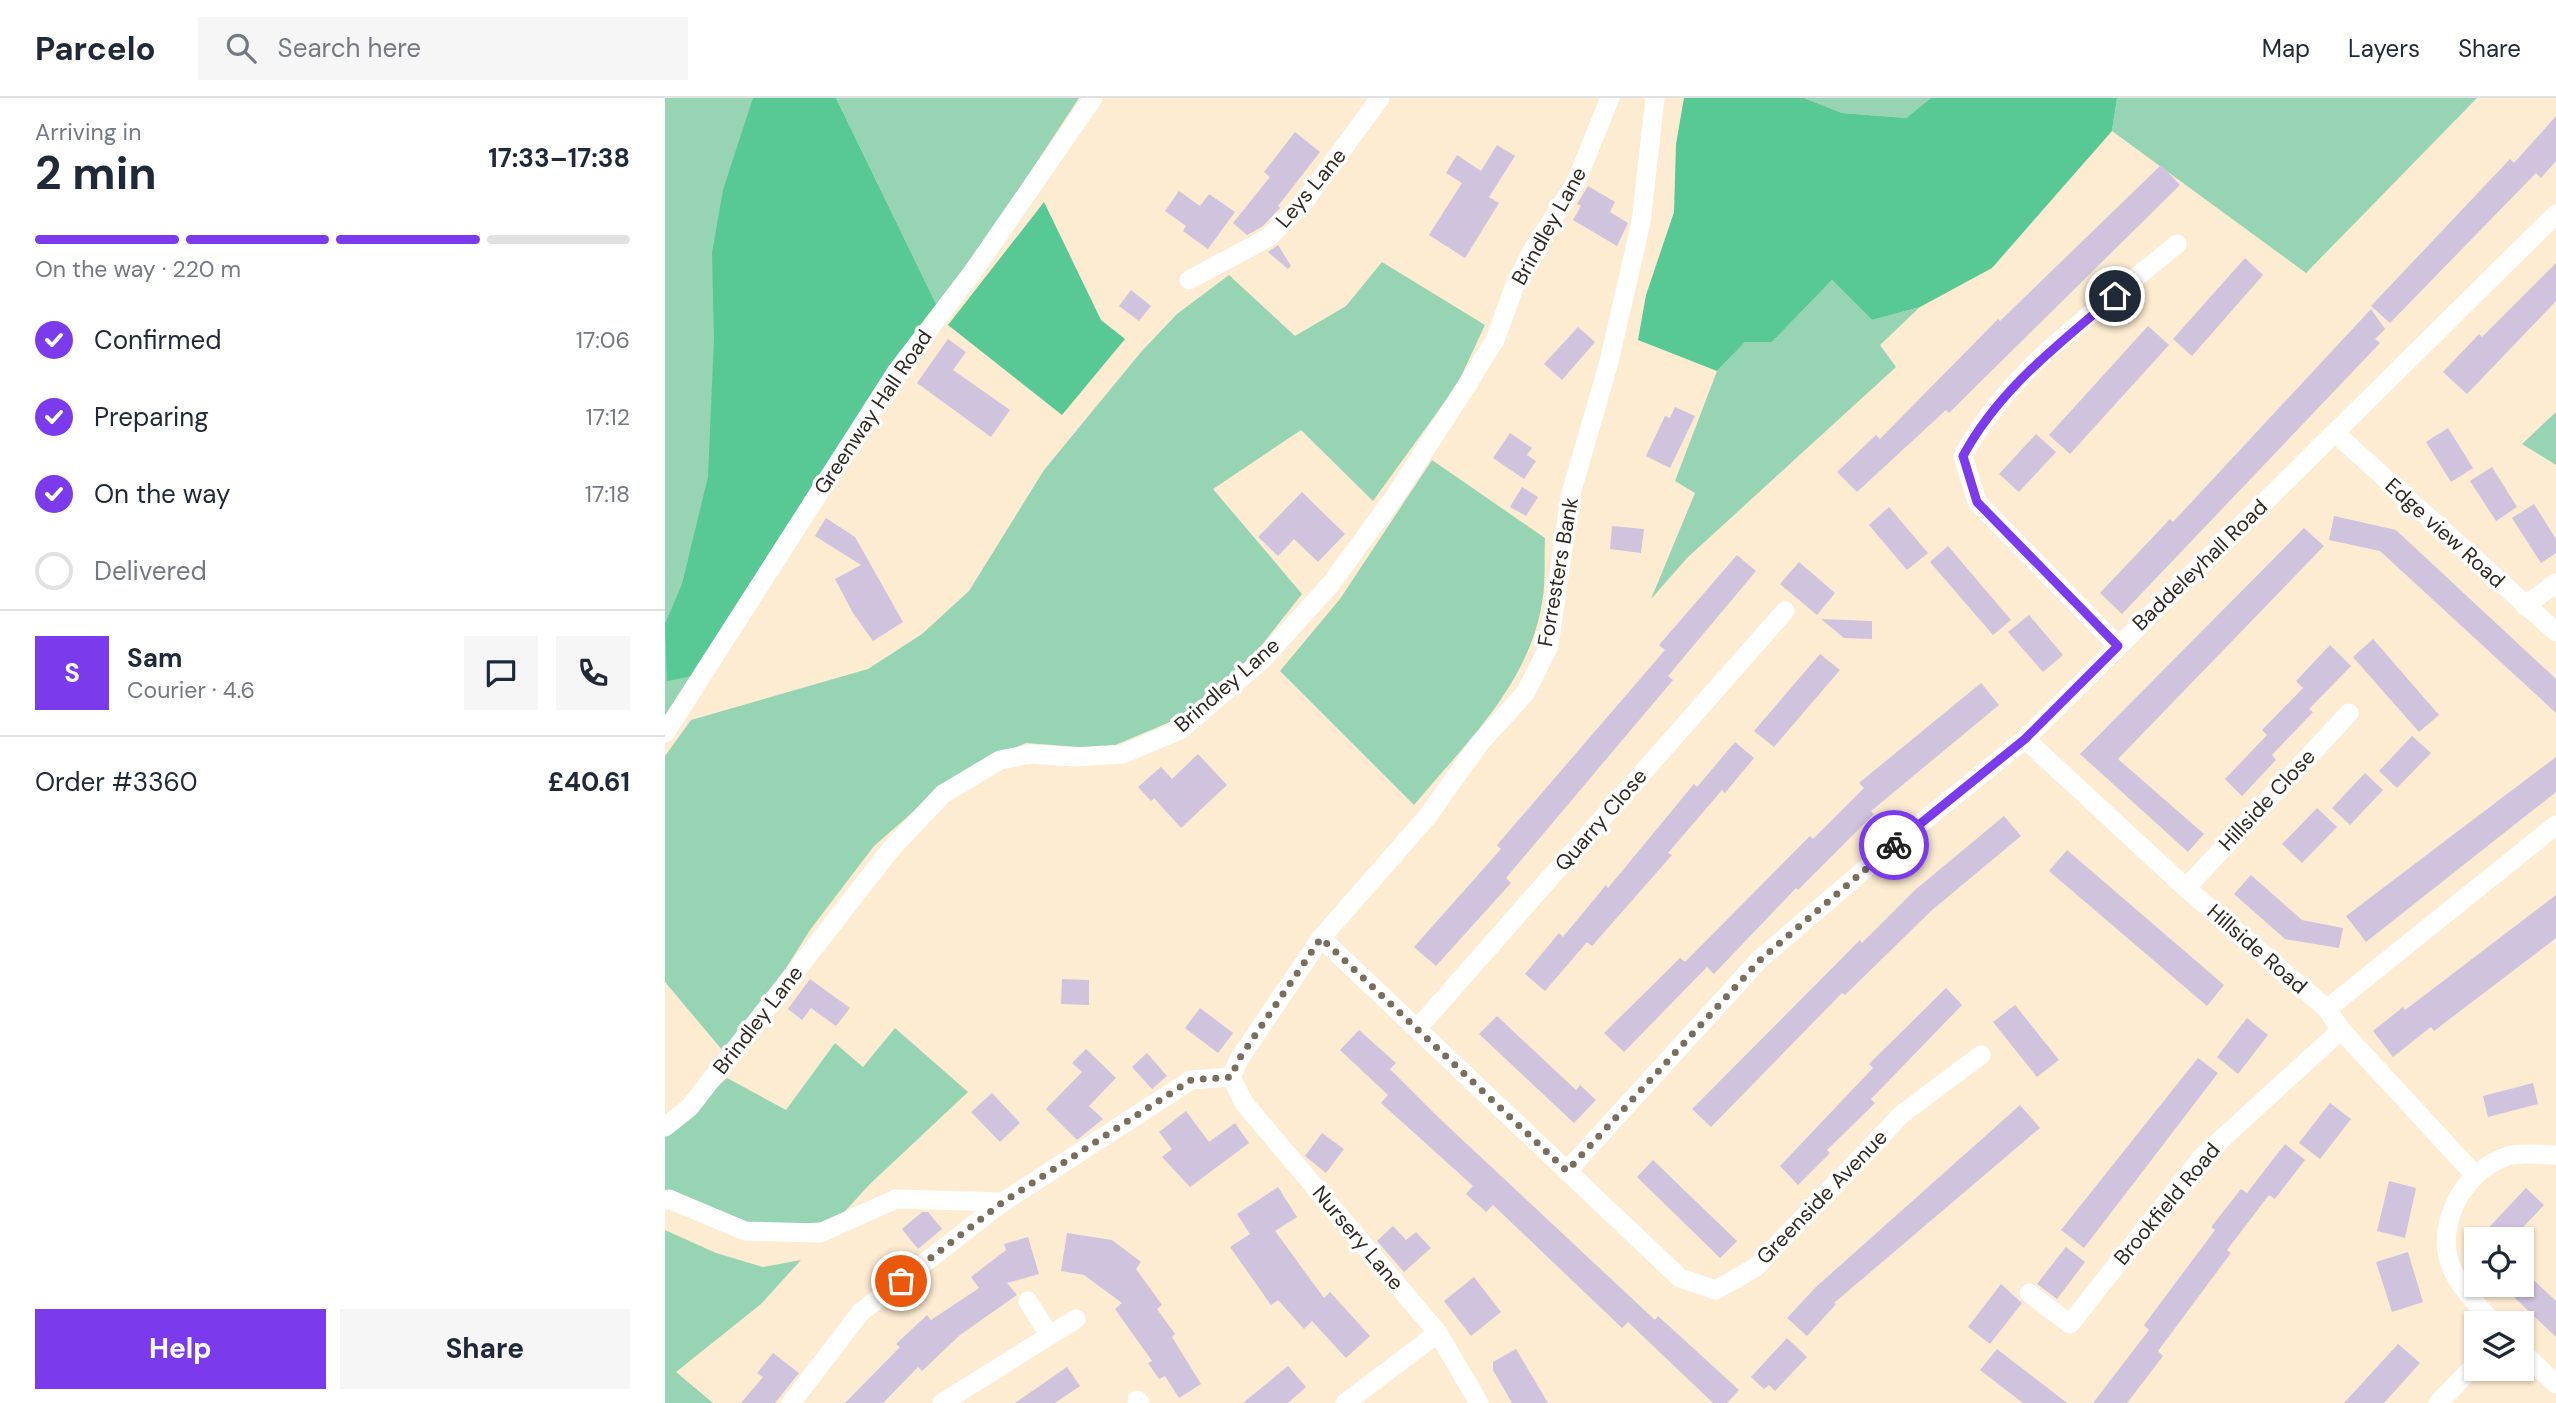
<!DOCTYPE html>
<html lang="en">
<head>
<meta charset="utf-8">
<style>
  body { margin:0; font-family:"DM Sans",sans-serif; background:#f6f6f7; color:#1f2937; height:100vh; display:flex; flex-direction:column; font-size:26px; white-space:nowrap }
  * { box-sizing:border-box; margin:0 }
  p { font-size:23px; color:#747a83 }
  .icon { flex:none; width:38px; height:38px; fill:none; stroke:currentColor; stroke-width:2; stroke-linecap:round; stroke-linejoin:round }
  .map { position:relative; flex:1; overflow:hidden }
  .panel { display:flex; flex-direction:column; background:#fff; width:665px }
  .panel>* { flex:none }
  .controls { position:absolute; left:1799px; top:1129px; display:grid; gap:14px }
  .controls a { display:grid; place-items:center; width:70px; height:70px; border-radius:0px; background:#fff; box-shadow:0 2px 5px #0004; font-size:35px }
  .pin { position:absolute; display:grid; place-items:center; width:60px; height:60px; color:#fff; margin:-30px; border:4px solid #fff; border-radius:50%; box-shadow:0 2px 7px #0007 }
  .courier { position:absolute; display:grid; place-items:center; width:70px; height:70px; margin:-35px; border:5px solid #7c3aed; border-radius:50%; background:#fff; color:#222; box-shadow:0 2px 9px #0007 }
  .headline em { font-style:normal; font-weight:700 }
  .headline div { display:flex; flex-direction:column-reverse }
  .headline { display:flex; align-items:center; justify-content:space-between; height:119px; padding:0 35px }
  h1 { font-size:46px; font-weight:700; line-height:52px }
  .bar { display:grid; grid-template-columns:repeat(4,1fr); gap:10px 7px; align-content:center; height:84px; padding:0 35px }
  .bar i { height:9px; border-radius:5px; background:#e0e1e3 }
  .bar .active { background:#7c3aed }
  .bar p { grid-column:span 4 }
  .line { display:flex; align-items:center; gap:18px; padding:0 35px; border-top:2px solid #e0e1e3 }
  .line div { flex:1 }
  .round { display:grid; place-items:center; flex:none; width:74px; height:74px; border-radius:0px; background:#f6f6f7 }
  ol { padding:0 35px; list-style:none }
  li { display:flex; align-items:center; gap:21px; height:77px }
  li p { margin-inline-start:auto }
  li .icon { padding:7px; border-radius:50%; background:#7c3aed; color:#fff; stroke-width:4 }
  li:last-child { color:#747a83 }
  li i { width:38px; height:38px; border:4px solid #e0e1e3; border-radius:50% }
  .action { display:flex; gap:14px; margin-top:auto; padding:14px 35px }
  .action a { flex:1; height:80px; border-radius:0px; background:#7c3aed; color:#fff; font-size:28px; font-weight:700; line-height:80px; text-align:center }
  .action a+a { background:#f6f6f7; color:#1f2937 }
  header { display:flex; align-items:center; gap:42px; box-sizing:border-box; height:98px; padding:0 35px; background:#fff; border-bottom:2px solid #e0e1e3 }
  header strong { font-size:33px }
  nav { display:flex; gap:38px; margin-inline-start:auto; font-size:24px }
  .search { width:490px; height:63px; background:#f6f6f7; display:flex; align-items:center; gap:18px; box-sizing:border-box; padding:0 24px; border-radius:0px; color:#747a83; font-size:26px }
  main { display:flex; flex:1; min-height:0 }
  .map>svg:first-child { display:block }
</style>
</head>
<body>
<header>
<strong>Parcelo</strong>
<div class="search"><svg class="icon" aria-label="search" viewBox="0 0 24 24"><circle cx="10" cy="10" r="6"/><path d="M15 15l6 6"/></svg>Search here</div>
<nav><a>Map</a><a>Layers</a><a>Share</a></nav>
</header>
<main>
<section class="panel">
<div class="headline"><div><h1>2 min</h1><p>Arriving in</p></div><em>17:33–17:38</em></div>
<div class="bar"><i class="active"></i><i class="active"></i><i class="active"></i><i></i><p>On the way · 220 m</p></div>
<ol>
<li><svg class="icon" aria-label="check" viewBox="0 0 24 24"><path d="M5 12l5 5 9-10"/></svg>Confirmed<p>17:06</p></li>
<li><svg class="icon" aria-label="check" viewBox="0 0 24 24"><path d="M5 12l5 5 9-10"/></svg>Preparing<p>17:12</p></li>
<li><svg class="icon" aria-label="check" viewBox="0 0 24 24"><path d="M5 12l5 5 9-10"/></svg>On the way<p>17:18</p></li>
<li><i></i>Delivered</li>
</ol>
<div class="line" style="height:126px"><b class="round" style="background:#7c3aed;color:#fff">S</b><div><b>Sam</b><p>Courier · 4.6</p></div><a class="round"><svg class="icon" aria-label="chat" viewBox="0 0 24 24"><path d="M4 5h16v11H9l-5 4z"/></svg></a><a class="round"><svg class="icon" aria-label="phone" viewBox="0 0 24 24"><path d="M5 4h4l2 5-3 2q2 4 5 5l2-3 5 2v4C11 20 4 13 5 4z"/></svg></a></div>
<div class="line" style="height:91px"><div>Order #3360</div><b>£40.61</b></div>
<div class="action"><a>Help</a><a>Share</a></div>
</section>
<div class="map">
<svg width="1891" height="1305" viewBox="0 0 1891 1305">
  <rect width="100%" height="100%" fill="#fdecd2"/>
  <!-- green -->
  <g fill="#96d4b3">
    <path d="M 0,0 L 93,0 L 38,563 L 0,620 Z"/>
    <path d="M 171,0 L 414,0 L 318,146 L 272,208 Z"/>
    <path d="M 1139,0 L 1266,0 L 1241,20 L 1177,15 Z"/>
    <path d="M 1452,0 L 1812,0 L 1641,175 L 1447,33 Z"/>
    <path d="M 717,164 L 820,227 L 792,287 L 708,403 L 636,332 L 548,391 L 637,496 L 588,558 L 512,621 L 441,651 L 361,645 L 324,661 L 273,692 L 209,748 L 145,832 L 104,897 L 58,953 L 0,884 L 0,658 L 26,622 L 203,571 L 257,536 L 304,493 L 379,372 L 476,254 L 512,216 L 564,177 L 630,238 L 681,208 Z"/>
    <path d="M 1167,182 L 1207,222 L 1255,209 L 1215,247 L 1231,269 L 1022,460 L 986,501 L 1030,395 L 1010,383 L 1052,273 L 1080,244 L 1107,244 Z"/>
    <path d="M 1891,314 L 1891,367 L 1857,346 Z"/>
    <path d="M 767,362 L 880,440 C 879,461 881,484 877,505 C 864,586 800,646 749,707 L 615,573 L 675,501 Z"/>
    <path d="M 230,930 L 303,994 L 205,1086 L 171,1123 L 122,1127 L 74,1124 L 0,1096 L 0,1038 L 62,980 L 121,1012 L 170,945 L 198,969 Z"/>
    <path d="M 0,1132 L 51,1155 L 98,1169 L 136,1162 L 96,1206 L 11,1274 L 48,1305 L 0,1305 Z"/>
  </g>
  <!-- forest -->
  <g fill="#58c894">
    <path d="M 88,0 L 171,0 L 272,208 L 28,578 L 2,583 L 0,526 L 17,486 L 43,379 L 49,240 L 47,155 L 58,92 Z"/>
    <path d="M 1019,0 L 1139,0 L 1177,15 L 1241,20 L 1266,0 L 1452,0 L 1447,33 L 1327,170 L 1255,209 L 1207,222 L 1167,182 L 1107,244 L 1080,244 L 1052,273 L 973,242 L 981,197 L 1009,114 L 1011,46 Z"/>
    <path d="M 379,104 L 436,222 L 460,241 L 397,317 L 283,227 Z"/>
  </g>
  <!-- building -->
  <g fill="#d0c3de">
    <path d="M 1891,18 L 1891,63 L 1876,80 L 1871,75 L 1725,225 L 1706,208 L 1845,61 L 1849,65 Z"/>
    <path d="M 630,34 L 655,54 L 613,108 L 615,110 L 597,129 L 582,137 L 568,125 L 605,79 L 599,74 Z"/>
    <path d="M 832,47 L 850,58 L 824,99 L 834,105 L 800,160 L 764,137 L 797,85 L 781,75 L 792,57 L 816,73 Z"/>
    <path d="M 1496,67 L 1515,87 L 1284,315 L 1281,312 L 1192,394 L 1172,374 L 1211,337 L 1215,341 L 1333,221 L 1335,223 Z"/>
    <path d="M 923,88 L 950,104 L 945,114 L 963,125 L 952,148 L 908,122 L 916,108 L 912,106 Z"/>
    <path d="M 514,93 L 535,108 L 544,96 L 570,114 L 543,151 L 518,133 L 521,128 L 500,113 Z"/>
    <path d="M 613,147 L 626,168 L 623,171 L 603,154 Z"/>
    <path d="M 1580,160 L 1598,177 L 1527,258 L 1508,241 Z"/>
    <path d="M 1891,165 L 1891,203 L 1802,296 L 1778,274 L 1814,236 L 1817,239 Z"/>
    <path d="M 466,192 L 486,208 L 474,223 L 454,208 Z"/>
    <path d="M 1706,211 L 1720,231 L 1710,241 L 1715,245 L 1457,516 L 1435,495 L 1505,421 L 1508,424 Z"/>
    <path d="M 1483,228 L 1504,247 L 1405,356 L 1384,337 Z"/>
    <path d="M 913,229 L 930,244 L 897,282 L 879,266 Z"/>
    <path d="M 283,241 L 301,254 L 288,272 L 345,312 L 326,339 L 252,285 Z"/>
    <path d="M 1010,309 L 1030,318 L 1005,370 L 981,358 L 1000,318 L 1005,320 Z"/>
    <path d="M 1783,330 L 1808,370 L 1786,384 L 1761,344 Z"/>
    <path d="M 845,335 L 867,350 L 862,357 L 871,363 L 859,381 L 828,360 Z"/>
    <path d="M 1371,336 L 1391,354 L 1354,394 L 1334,376 Z"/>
    <path d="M 1827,369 L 1852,409 L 1831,423 L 1805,383 Z"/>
    <path d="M 857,389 L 873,399 L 861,418 L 845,409 Z"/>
    <path d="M 637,394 L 680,436 L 653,464 L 629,441 L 613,458 L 593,439 Z"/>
    <path d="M 1869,406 L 1891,441 L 1891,455 L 1876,465 L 1847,420 Z"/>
    <path d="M 1224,409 L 1263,455 L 1242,472 L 1204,427 Z"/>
    <path d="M 1669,418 L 1731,432 L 1891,581 L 1891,615 L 1715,453 L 1664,442 Z"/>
    <path d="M 161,420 L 190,439 L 238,524 L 208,543 L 188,515 L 170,481 L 196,467 L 150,438 Z"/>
    <path d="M 947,428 L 979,431 L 976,455 L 945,451 Z"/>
    <path d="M 1639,430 L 1659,448 L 1453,661 L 1539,736 L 1523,754 L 1415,656 Z"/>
    <path d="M 1283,448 L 1346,522 L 1328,537 L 1265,464 Z"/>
    <path d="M 1072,457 L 1091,473 L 1003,578 L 1008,582 L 841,780 L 846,785 L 771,868 L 749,849 L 836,751 L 832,747 L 1000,552 L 994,547 Z"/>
    <path d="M 1134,464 L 1170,495 L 1152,517 L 1115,486 Z"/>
    <path d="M 1364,517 L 1398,557 L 1378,574 L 1343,534 Z"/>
    <path d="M 1156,521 L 1207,523 L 1207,541 L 1179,540 Z"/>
    <path d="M 1708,541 L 1774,617 L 1754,634 L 1688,559 Z"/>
    <path d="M 1665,547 L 1686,568 L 1644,611 L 1648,614 L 1607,657 L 1611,662 L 1577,698 L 1560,681 L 1602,637 L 1597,632 L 1638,590 L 1631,583 Z"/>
    <path d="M 1155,556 L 1175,572 L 1109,649 L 1089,633 Z"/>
    <path d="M 1316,585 L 1334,607 L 1206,713 L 1209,716 L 1133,792 L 1131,790 L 1049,876 L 1042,869 L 959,954 L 939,935 L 1015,860 L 1020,864 L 1145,738 L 1148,741 L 1199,690 L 1194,685 Z"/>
    <path d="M 1747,638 L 1766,655 L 1732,690 L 1714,673 Z"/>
    <path d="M 1070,644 L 1089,660 L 1060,695 L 1057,692 L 1003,755 L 1007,757 L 927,848 L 922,844 L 880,893 L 860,876 L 894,835 L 898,839 L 941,787 L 943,790 L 1029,686 L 1032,689 Z"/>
    <path d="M 533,656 L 562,687 L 516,730 L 489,700 L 486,703 L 473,689 L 496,669 L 507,681 Z"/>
    <path d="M 1891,659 L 1891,694 L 1701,844 L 1681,818 Z"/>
    <path d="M 1700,675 L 1718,692 L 1685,727 L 1667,710 Z"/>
    <path d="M 1652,710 L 1672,729 L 1637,765 L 1617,746 Z"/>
    <path d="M 1339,718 L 1356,738 L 1266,813 L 1180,897 L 1177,895 L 1046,1029 L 1027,1011 L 1195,842 L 1197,845 L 1250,792 Z"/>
    <path d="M 1402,752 L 1559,887 L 1542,908 L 1384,773 Z"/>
    <path d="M 1586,777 L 1637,822 L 1678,830 L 1674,850 L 1620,841 L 1569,796 Z"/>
    <path d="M 1891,797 L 1891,840 L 1769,933 L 1766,929 L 1728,959 L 1708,933 L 1738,909 L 1740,912 Z"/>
    <path d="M 145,881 L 185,910 L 171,928 L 146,910 L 137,922 L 123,911 Z"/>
    <path d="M 397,881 L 424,882 L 424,907 L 396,906 Z"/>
    <path d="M 1281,890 L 1297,907 L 1206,1001 L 1210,1005 L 1162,1052 L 1165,1055 L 1133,1087 L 1115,1068 L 1208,970 L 1204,966 Z"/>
    <path d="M 1350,907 L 1394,962 L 1372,979 L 1328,924 Z"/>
    <path d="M 535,910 L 568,935 L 553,955 L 520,930 Z"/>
    <path d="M 832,918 L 911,992 L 915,987 L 931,1002 L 909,1025 L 814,936 Z"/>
    <path d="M 1582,920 L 1603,937 L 1573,976 L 1552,959 Z"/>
    <path d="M 694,932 L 731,965 L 725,971 L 774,1020 L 990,1222 L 993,1218 L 1074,1292 L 1062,1305 L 1048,1305 L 963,1224 L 957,1230 L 828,1107 L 821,1114 L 801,1096 L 808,1088 L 716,1005 L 723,997 L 675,952 Z"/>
    <path d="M 421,951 L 451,980 L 424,1008 L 438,1021 L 412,1042 L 381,1011 L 417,974 L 407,965 Z"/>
    <path d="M 482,955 L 502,978 L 487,991 L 467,969 Z"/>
    <path d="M 1533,960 L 1553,975 L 1419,1150 L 1396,1132 Z"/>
    <path d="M 1868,985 L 1873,1006 L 1823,1019 L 1818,998 Z"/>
    <path d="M 327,995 L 355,1025 L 335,1044 L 306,1014 Z"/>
    <path d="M 1665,1005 L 1686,1021 L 1655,1061 L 1634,1045 Z"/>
    <path d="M 1355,1007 L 1375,1030 L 1169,1205 L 1171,1206 L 1142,1238 L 1122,1220 L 1151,1189 Z"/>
    <path d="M 521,1013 L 544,1044 L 570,1025 L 584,1045 L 525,1089 L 497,1059 L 507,1051 L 494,1034 Z"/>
    <path d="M 657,1035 L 679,1051 L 661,1075 L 640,1058 Z"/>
    <path d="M 1620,1046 L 1640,1062 L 1610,1101 L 1604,1097 L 1562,1152 L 1566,1155 L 1493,1253 L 1498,1258 L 1462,1305 L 1428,1305 L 1484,1232 L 1479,1227 L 1550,1132 L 1546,1129 L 1576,1091 L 1582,1095 Z"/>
    <path d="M 988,1062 L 1072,1143 L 1055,1160 L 972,1079 Z"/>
    <path d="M 1724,1083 L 1751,1090 L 1740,1140 L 1712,1133 Z"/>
    <path d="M 613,1089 L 632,1119 L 610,1133 L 659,1200 L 665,1194 L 705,1238 L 681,1260 L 647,1223 L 639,1231 L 613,1202 L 606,1207 L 565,1149 L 585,1136 L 572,1116 Z"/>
    <path d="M 1861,1090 L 1879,1107 L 1847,1141 L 1813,1141 Z"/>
    <path d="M 257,1114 L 263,1114 L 277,1131 L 253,1151 L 237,1131 Z"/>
    <path d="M 728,1128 L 741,1142 L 751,1134 L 766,1150 L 739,1174 L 712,1143 Z"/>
    <path d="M 402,1135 L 447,1142 L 476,1164 L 471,1171 L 497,1207 L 492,1211 L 510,1236 L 507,1239 L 536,1286 L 514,1300 L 500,1278 L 494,1281 L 483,1265 L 487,1263 L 450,1211 L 457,1205 L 419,1177 L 396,1173 Z"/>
    <path d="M 363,1139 L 374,1176 L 342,1185 L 352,1197 L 295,1237 L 257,1273 L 253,1269 L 218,1305 L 180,1305 L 235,1249 L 231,1246 L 262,1217 L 266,1222 L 314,1190 L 306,1179 L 341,1152 L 339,1146 Z"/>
    <path d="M 1401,1149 L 1420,1164 L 1392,1201 L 1372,1186 Z"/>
    <path d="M 1743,1154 L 1758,1204 L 1727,1214 L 1711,1164 Z"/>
    <path d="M 1857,1171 L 1891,1203 L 1891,1239 L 1835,1186 L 1857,1186 Z"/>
    <path d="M 809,1179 L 836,1214 L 806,1238 L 779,1203 Z"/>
    <path d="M 1336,1186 L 1357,1205 L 1325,1246 L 1303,1229 Z"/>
    <path d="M 1122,1240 L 1142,1259 L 1110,1293 L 1104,1287 L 1099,1291 L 1086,1279 Z"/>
    <path d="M 1733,1246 L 1755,1265 L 1719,1305 L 1679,1305 Z"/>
    <path d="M 851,1251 L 883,1305 L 847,1305 L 828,1272 L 828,1264 Z"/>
    <path d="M 1332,1251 L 1402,1305 L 1358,1305 L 1315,1272 Z"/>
    <path d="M 108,1255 L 134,1275 L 110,1305 L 76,1305 L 98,1279 L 92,1275 Z"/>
    <path d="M 623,1268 L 641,1289 L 623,1305 L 578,1305 Z"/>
    <path d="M 402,1269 L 415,1288 L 390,1305 L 350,1305 Z"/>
  </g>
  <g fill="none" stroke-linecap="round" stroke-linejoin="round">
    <!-- minor -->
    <g stroke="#fff" stroke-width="19">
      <path d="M 524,182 L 604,139 L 639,104 L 715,0"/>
      <path d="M 1670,335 L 1891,534"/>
      <path d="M 1860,508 L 1891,485"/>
      <path d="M 1453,548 L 1312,404 L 1298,358 C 1345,269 1436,210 1512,146"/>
      <path d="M 0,635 L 232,273 L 307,175 L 428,0"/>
      <path d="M 1360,641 L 1521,790 L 1662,911 L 1676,932 L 1809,1076"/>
      <path d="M 1521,790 L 1684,615"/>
      <path d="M 656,840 L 1015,1180 L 1051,1192 L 1091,1169 L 1237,1016 L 1316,957"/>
      <path d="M 1662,911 L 1891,727"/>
      <path d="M 752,931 L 1120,513"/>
      <path d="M 566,979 L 574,961 L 656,840 L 762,719 L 814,646 L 861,594 L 884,548 L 905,399 L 944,264 L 976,124 L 990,0"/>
      <path d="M 566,979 L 579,1005 L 773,1235 L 814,1305"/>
      <path d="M 0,1029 L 25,1009 L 226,751 L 278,696 L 335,662 L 366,656 L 409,659 L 458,656 L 515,632 L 597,562 L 665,487 L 730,398 L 802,287 L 830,242 L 850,187 L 866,155 L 911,84 L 945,0"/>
      <path d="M 902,1073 L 1095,861 L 1219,755 L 1360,641 L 1891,116"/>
      <path d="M 0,1102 L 4,1101 L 80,1133 L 155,1135 L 231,1101 L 338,1104"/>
      <path d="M 1364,1195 L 1405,1226 L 1537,1059 L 1676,932"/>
      <path d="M 363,1203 L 384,1237"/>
      <path d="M 1828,1225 C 1815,1209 1798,1193 1789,1175 C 1766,1130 1798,1072 1843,1058 C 1856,1054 1877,1057 1891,1057"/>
      <path d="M 1857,1254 L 1891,1286"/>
      <path d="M 472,1302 L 475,1305"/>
      <path d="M 126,1305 L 196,1214 L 338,1104 L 526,982 L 566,979"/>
      <path d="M 277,1305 L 411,1221"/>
      <path d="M 680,1305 L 773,1235"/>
      <path d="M 1773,1305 L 1811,1266"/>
    </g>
  </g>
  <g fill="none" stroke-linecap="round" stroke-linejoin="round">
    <!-- done -->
    <path stroke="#786e5e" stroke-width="7" stroke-dasharray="0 12.6" d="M 236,1183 L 338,1104 L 526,982 L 566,979 L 574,961 L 656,840 L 902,1073 L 1096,861 L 1229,747"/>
    <!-- route -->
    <path stroke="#7c3aed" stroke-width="9" d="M 1229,747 L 1360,641 L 1453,548 L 1312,404 L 1298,358 C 1334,291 1393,247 1450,198"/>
  </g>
  <g text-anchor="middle" stroke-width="7" stroke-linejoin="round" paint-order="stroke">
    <!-- street labels -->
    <g font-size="21" fill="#312a20" stroke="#fff">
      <text transform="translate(646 90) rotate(-50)" y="7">Leys Lane</text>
      <text transform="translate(884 128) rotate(-61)" y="7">Brindley Lane</text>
      <text transform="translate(208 314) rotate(-56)" y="7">Greenway Hall Road</text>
      <text transform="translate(1780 435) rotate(42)" y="7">Edge view Road</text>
      <text transform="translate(1535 467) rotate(-44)" y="7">Baddeleyhall Road</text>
      <text transform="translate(893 474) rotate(-80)" y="7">Forresters Bank</text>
      <text transform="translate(562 587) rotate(-41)" y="7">Brindley Lane</text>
      <text transform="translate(1602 702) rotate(-47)" y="7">Hillside Close</text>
      <text transform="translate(936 722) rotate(-49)" y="7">Quarry Close</text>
      <text transform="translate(1592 851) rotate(41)" y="7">Hillside Road</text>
      <text transform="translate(93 922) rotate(-52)" y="7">Brindley Lane</text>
      <text transform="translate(1157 1099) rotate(-46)" y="7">Greenside Avenue</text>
      <text transform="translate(1502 1106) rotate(-50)" y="7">Brookfield Road</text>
      <text transform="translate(693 1140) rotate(50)" y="7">Nursery Lane</text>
    </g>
  </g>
</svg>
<div class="controls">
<a><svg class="icon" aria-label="locate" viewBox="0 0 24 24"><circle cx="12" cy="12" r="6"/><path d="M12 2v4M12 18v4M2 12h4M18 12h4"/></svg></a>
<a><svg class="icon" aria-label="layers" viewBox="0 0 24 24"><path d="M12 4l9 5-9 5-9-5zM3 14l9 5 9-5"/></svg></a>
</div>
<div class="pin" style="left:236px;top:1183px;background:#ea580c"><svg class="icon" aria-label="bag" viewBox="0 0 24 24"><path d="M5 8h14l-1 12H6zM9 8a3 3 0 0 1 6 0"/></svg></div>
<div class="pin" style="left:1450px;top:198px;background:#1f2937"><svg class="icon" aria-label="home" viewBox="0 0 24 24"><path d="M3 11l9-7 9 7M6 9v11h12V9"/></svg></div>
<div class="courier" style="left:1229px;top:747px"><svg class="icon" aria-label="bike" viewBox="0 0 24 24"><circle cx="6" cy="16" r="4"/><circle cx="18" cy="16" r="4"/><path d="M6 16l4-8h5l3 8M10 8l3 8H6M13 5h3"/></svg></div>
</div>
</main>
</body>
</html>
